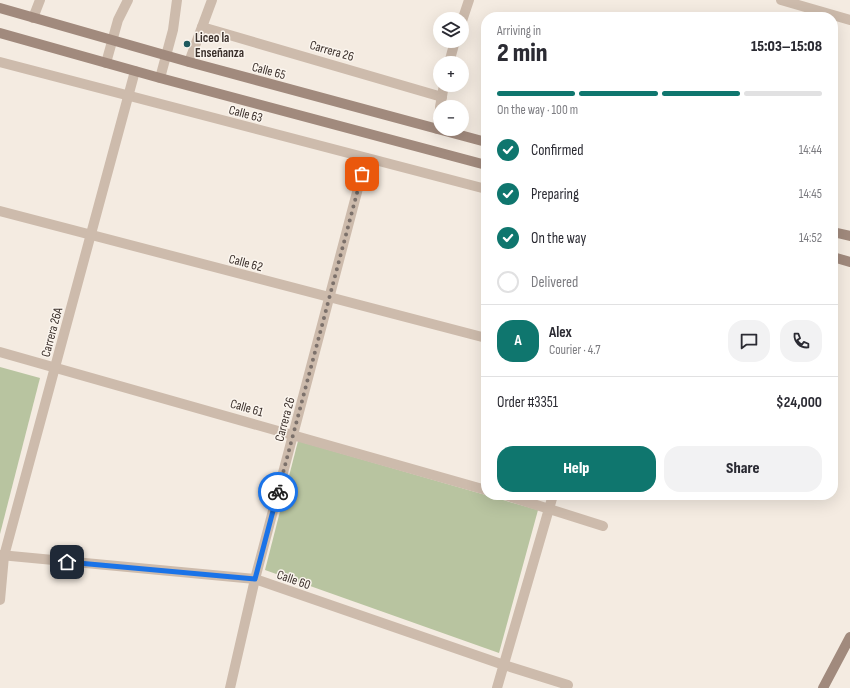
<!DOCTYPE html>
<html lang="en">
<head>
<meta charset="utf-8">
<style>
  body { margin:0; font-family:"Sofia Sans Condensed",sans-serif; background:#f2f2f3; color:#2b2b33; height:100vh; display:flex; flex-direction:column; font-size:15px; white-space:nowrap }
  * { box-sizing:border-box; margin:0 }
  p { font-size:13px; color:#7c7c81 }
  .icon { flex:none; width:22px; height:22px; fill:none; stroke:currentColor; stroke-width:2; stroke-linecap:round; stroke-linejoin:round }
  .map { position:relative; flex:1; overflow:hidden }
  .details { position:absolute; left:481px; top:12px; width:357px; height:488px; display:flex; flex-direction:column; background:#fff; border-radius:16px; box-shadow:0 4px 16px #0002 }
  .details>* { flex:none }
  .tools { position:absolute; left:433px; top:12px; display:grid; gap:8px }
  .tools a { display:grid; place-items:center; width:36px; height:36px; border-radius:50%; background:#fff; box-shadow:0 4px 16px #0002; font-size:20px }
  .pin { position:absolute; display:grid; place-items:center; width:34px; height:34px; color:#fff; margin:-17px; border-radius:8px; box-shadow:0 2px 6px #0006 }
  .courier { position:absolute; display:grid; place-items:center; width:40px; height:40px; margin:-20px; border:3px solid #1a73e8; border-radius:50%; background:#fff; color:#222; box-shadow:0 1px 5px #0007 }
  .overview em { font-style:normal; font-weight:800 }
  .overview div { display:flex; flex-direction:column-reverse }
  .overview { display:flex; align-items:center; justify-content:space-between; height:68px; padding:0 16px }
  h1 { font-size:26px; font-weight:800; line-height:30px }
  .bar { display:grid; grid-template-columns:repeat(4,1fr); gap:6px 4px; align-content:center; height:48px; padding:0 16px }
  .bar i { height:5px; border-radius:3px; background:#e1e1e2 }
  .bar .on { background:#0f766e }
  .bar p { grid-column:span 4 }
  .line { display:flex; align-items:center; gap:10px; padding:0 16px; border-top:1px solid #e1e1e2 }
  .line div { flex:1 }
  .round { display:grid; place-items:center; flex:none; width:42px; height:42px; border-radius:16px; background:#f2f2f3 }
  ol { padding:0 16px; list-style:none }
  li { display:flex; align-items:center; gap:12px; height:44px }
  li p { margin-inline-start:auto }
  li .icon { padding:4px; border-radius:50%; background:#0f766e; color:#fff; stroke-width:4 }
  li:last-child { color:#7c7c81 }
  li i { width:22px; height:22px; border:2px solid #e1e1e2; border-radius:50% }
  .cta { display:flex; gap:8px; margin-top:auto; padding:8px 16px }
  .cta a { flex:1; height:46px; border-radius:16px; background:#0f766e; color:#fff; font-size:16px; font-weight:800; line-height:46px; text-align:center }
  .cta a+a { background:#f2f2f3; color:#2b2b33 }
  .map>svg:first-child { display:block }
</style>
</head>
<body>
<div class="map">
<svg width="850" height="688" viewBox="0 0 850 688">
  <rect width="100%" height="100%" fill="#f4ebe1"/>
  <!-- green -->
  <g fill="#b8c4a0">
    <path d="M 0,367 L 40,378 L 0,534 Z"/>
    <path d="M 298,441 L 538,510 L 499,653 L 265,570 Z"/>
  </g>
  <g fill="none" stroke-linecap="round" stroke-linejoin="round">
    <!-- lane -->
    <g stroke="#cdbbac" stroke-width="10">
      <path d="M 33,18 L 40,0"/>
      <path d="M 106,63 L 118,20 L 128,0"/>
      <path d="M 160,78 L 173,30 L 177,0"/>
    </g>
    <!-- street -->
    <g stroke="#cdbbac" stroke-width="10">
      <path d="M 781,0 L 850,20"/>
      <path d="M 462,21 L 469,0"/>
      <path d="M 202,27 L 442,97"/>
      <path d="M 0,62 L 486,189"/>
      <path d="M 189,62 L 212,0"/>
      <path d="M 449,63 L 455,41"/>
      <path d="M 440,107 L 444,85"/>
      <path d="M 437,129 L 440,109"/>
      <path d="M 0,211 L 486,338"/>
      <path d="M 0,352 L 486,490"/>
      <path d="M 505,495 L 603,526"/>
      <path d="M 0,555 L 255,579 L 504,665 L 568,685"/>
      <path d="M 0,600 L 4,556 L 135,71"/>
      <path d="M 230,688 L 255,579 L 366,158"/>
      <path d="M 497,688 L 553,495"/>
    </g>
    <!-- secondary -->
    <g stroke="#a18a7d" stroke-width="10">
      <path d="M 0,8 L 189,62 L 486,142"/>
      <path d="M 0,33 L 160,78 L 486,165"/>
      <path d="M 833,232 L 850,236"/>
      <path d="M 833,257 L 850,262"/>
      <path d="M 823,688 L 850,637"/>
    </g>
  </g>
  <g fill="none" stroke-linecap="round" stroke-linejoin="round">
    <!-- done -->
    <path stroke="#7c716b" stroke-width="4" stroke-dasharray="0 7.2" d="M 278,492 L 362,174"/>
    <!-- route -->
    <path stroke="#1a73e8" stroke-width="5" d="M 67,562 L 255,579 L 278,492"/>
  </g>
  <!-- markers -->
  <circle fill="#1f5a5e" stroke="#fbf5ee" stroke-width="1.5" cx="187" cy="44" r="4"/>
  <g text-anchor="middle" stroke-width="3" stroke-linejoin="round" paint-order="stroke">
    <!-- poi labels -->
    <g font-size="13" font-weight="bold" fill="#3b302b" stroke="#fbf5ee" text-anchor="start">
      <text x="195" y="42">Liceo la<tspan x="195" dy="15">Enseñanza</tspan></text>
    </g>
    <!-- street labels -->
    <g font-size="13" fill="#3b302b" stroke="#fbf5ee">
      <text transform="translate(332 50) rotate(16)" y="5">Carrera 26</text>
      <text transform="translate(269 70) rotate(15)" y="5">Calle 65</text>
      <text transform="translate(246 113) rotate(15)" y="5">Calle 63</text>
      <text transform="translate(246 262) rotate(15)" y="5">Calle 62</text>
      <text transform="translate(51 332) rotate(-75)" y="5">Carrera 26A</text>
      <text transform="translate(247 407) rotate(16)" y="5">Calle 61</text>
      <text transform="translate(284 419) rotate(-75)" y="5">Carrera 26</text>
      <text transform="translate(294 579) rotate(19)" y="5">Calle 60</text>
    </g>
  </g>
</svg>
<div class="tools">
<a><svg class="icon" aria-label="layers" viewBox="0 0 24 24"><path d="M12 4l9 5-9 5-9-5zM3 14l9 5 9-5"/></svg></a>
<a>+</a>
<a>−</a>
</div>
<div class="pin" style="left:362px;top:174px;background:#ea580c"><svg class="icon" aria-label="bag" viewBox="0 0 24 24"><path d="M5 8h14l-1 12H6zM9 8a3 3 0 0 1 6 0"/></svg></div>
<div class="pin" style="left:67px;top:562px;background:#1f2937"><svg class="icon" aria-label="home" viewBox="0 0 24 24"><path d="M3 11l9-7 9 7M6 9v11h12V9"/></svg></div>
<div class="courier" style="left:278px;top:492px"><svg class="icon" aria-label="bike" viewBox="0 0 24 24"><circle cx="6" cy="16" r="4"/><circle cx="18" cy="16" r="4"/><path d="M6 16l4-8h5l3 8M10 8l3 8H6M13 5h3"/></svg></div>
<section class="details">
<div class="overview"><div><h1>2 min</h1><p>Arriving in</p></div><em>15:03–15:08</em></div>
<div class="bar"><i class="on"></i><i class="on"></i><i class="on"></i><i></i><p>On the way · 100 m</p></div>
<ol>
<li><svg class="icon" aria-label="check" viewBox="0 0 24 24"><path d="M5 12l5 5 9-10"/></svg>Confirmed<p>14:44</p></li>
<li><svg class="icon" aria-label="check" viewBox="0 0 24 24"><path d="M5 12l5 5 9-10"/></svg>Preparing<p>14:45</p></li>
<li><svg class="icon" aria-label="check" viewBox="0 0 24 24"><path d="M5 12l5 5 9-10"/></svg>On the way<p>14:52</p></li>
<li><i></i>Delivered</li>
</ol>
<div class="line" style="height:72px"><b class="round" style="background:#0f766e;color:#fff">A</b><div><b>Alex</b><p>Courier · 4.7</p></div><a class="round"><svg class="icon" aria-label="chat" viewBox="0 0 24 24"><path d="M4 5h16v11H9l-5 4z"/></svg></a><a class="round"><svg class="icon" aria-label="phone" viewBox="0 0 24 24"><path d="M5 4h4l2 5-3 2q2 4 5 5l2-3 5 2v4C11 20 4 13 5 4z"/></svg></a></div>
<div class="line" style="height:52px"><div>Order #3351</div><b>$24,000</b></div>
<div class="cta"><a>Help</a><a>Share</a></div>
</section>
</div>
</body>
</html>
